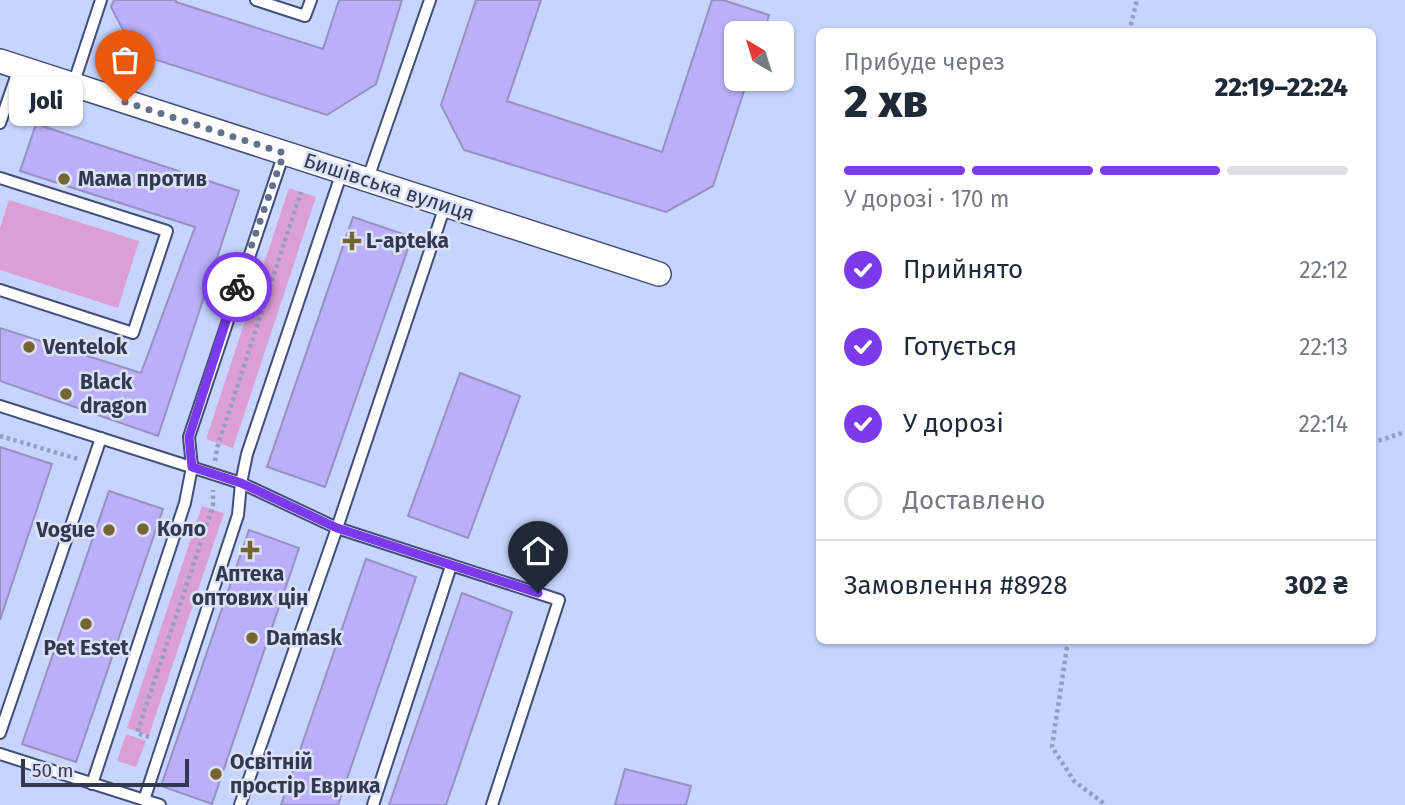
<!DOCTYPE html>
<html lang="uk">
<head>
<meta charset="utf-8">
<style>
  body { margin:0; font-family:"Fira Sans",sans-serif; background:#f2f2f3; color:#1f2937; height:100vh; display:flex; flex-direction:column; font-size:26px; white-space:nowrap }
  * { box-sizing:border-box; margin:0 }
  p { font-size:23px; color:#747a83 }
  .icon { flex:none; width:38px; height:38px; fill:none; stroke:currentColor; stroke-width:2; stroke-linecap:round; stroke-linejoin:round }
  .map { position:relative; flex:1; overflow:hidden }
  .side { position:absolute; left:816px; top:28px; width:560px; height:616px; display:flex; flex-direction:column; background:#fff; border-radius:10px; box-shadow:0 2px 5px #0004 }
  .side>* { flex:none }
  .needle { width:46px; rotate:322deg }
  .controls { position:absolute; left:724px; top:21px; display:grid; gap:14px }
  .controls a { display:grid; place-items:center; width:70px; height:70px; border-radius:10px; background:#fff; box-shadow:0 2px 5px #0004; font-size:35px }
  .scale { position:absolute; left:21px; bottom:18px; width:168px; box-sizing:border-box; padding-left:7px; border:4px solid #32394e; border-top:0; font-size:19px; line-height:24px; white-space:nowrap; color:#32394e; -webkit-text-stroke:5px #dbe2f7; paint-order:stroke }
  .pin { position:absolute; display:grid; place-items:center; width:60px; height:60px; color:#fff; margin:-72px -30px; border-radius:50% 50% 50% 0; rotate:-45deg; box-shadow:0 0 7px #0007 }
  .pin .icon { rotate:45deg }
  .courier { position:absolute; display:grid; place-items:center; width:70px; height:70px; margin:-35px; border:5px solid #7c3aed; border-radius:50%; background:#fff; color:#222; box-shadow:0 2px 9px #0007 }
  .bubble { position:absolute; height:49px; border-radius:10px; background:#fff; box-shadow:0 2px 5px #0004; font-size:23px; font-weight:800; line-height:49px; text-align:center }
  .headline em { font-style:normal; font-weight:800 }
  .headline div { display:flex; flex-direction:column-reverse }
  .headline { display:flex; align-items:center; justify-content:space-between; height:119px; padding:0 28px }
  h1 { font-size:46px; font-weight:800; line-height:52px }
  .bar { display:grid; grid-template-columns:repeat(4,1fr); gap:10px 7px; align-content:center; height:84px; padding:0 28px }
  .bar i { height:9px; border-radius:5px; background:#e0e1e3 }
  .bar .on { background:#7c3aed }
  .bar p { grid-column:span 4 }
  .line { display:flex; align-items:center; gap:18px; padding:0 28px; border-top:2px solid #e0e1e3 }
  .line div { flex:1 }
  ol { padding:0 28px; list-style:none }
  li { display:flex; align-items:center; gap:21px; height:77px }
  li p { margin-inline-start:auto }
  li .icon { padding:7px; border-radius:50%; background:#7c3aed; color:#fff; stroke-width:4 }
  li:last-child { color:#747a83 }
  li i { width:38px; height:38px; border:4px solid #e0e1e3; border-radius:50% }
  .map>svg:first-child { display:block }
</style>
</head>
<body>
<div class="map">
<svg width="1405" height="805" viewBox="0 0 1405 805">
  <rect width="100%" height="100%" fill="#c7d5fe"/>
  <!-- green -->
  <g fill="#db9fd4">
    <path d="M 289,188 L 316,197 L 233,448 L 206,439 Z"/>
    <path d="M 9,200 L 139,241 L 118,308 L 0,270 L 0,228 Z"/>
    <path d="M 202,506 L 224,513 L 149,735 L 127,728 Z"/>
    <path d="M 126,734 L 146,741 L 136,767 L 117,761 Z"/>
  </g>
  <!-- building -->
  <g fill="#baaff8" stroke="#9790c3" stroke-width="2">
    <path d="M 114,0 L 176,0 L 176,2 L 323,49 L 339,0 L 402,0 L 376,84 L 327,115 L 135,53 L 111,7 Z"/>
    <path d="M 476,0 L 541,0 L 507,101 L 662,152 L 712,0 L 723,0 L 769,15 L 764,33 L 737,33 L 737,79 L 748,79 L 713,186 L 666,212 L 464,150 L 441,105 Z"/>
    <path d="M 36,124 L 239,191 L 158,436 L 0,381 L 0,328 L 141,373 L 195,227 L 20,171 Z"/>
    <path d="M 353,217 L 412,237 L 325,487 L 267,467 Z"/>
    <path d="M 460,373 L 520,396 L 468,538 L 408,516 Z"/>
    <path d="M 0,447 L 52,464 L 0,620 Z"/>
    <path d="M 109,491 L 163,509 L 76,762 L 22,744 Z"/>
    <path d="M 249,530 L 299,548 L 212,804 L 161,786 Z"/>
    <path d="M 366,559 L 416,577 L 338,805 L 281,805 Z"/>
    <path d="M 462,593 L 512,612 L 446,805 L 389,805 Z"/>
    <path d="M 625,769 L 691,786 L 686,805 L 615,805 Z"/>
  </g>
  <g fill="none" stroke-linecap="round" stroke-linejoin="round">
    <!-- lane casing -->
    <g stroke="#414e7a" stroke-width="14">
      <g id="lane">
        <path d="M 256,0 L 305,16 L 311,0"/>
        <path d="M 73,85 L 101,0"/>
        <path d="M 0,123 L 19,68"/>
        <path d="M 0,178 L 167,231 L 133,333 L 0,290"/>
        <path d="M 367,181 L 430,0"/>
        <path d="M 0,406 L 241,483 L 337,528 L 559,600 L 492,805"/>
        <path d="M 0,733 L 101,438"/>
        <path d="M 0,754 L 160,805"/>
        <path d="M 92,784 L 185,503 L 192,467 L 189,437 L 284,153"/>
        <path d="M 144,800 L 238,515 L 241,483 L 247,454 L 342,172"/>
        <path d="M 240,805 L 337,528 L 445,206"/>
        <path d="M 373,805 L 451,566"/>
      </g>
    </g>
    <!-- street casing -->
    <g stroke="#414e7a" stroke-width="26">
      <path id="street" d="M 0,61 L 659,274"/>
    </g>
    <!-- path -->
    <g stroke="#939fc1" stroke-width="4.5" stroke-dasharray="3.5 3.5" stroke-linecap="butt">
      <path d="M 1129,32 L 1137,0"/>
      <path d="M 217,258 L 233,264"/>
      <path d="M 0,436 L 78,459"/>
      <path d="M 1372,443 L 1405,432"/>
      <path d="M 215,461 L 217,448 L 301,192"/>
      <path d="M 1068,640 L 1052,747 L 1074,781 L 1106,805"/>
      <path d="M 149,737 L 137,733 L 213,506 L 213,490"/>
    </g>
    <!-- lane -->
    <use href="#lane" stroke="#fff" stroke-width="10"/>
    <!-- street -->
    <use href="#street" stroke="#fff" stroke-width="23"/>
  </g>
  <g fill="none" stroke-linecap="round" stroke-linejoin="round">
    <!-- done -->
    <path stroke="#66708c" stroke-width="7" stroke-dasharray="0 12.6" d="M 125,102 L 284,153 L 237,287"/>
    <!-- route -->
    <path stroke="#7c3aed" stroke-width="9" d="M 237,287 L 189,437 L 192,467 L 241,483 L 337,528 L 538,593"/>
  </g>
  <!-- markers -->
  <g fill="#766433" stroke="#dbe2f7" stroke-width="2.5">
    <circle cx="64" cy="179" r="7"/>
    <path d="M348.5 230.5h7v7h7v7h-7v7h-7v-7h-7v-7h7z"/>
    <circle cx="29" cy="347" r="7"/>
    <circle cx="66" cy="394" r="7"/>
    <circle cx="143" cy="529" r="7"/>
    <circle cx="109" cy="530" r="7"/>
    <path d="M246.5 539.5h7v7h7v7h-7v7h-7v-7h-7v-7h7z"/>
    <circle cx="86" cy="624" r="7"/>
    <circle cx="252" cy="638" r="7"/>
    <circle cx="216" cy="774" r="7"/>
  </g>
  <g text-anchor="middle" stroke-width="5" stroke-linejoin="round" paint-order="stroke">
    <!-- poi labels -->
    <g font-size="21" font-weight="bold" fill="#32394e" stroke="#dbe2f7" text-anchor="start">
      <text x="78" y="186">Мама против</text>
      <text x="366" y="248">L-apteka</text>
      <text x="43" y="354">Ventelok</text>
      <text x="80" y="389">Black<tspan x="80" dy="24">dragon</tspan></text>
      <text x="157" y="536">Коло</text>
      <text x="95" y="537" text-anchor="end">Vogue</text>
      <text x="250" y="581" text-anchor="middle">Аптека<tspan x="250" dy="24">оптових цін</tspan></text>
      <text x="266" y="645">Damask</text>
      <text x="86" y="655" text-anchor="middle">Pet Estet</text>
      <text x="230" y="769">Освітній<tspan x="230" dy="24">простір Еврика</tspan></text>
    </g>
    <!-- street labels -->
    <g font-size="21" fill="#32394e" stroke="#dbe2f7">
      <text transform="translate(389 187) rotate(18)" y="7">Бишівська вулиця</text>
    </g>
  </g>
</svg>
<div class="controls">
<a><svg class="needle" viewBox="-14 -14 28 28"><path d="M0-13l5 13h-10z" fill="#e53935"/><path d="M0 13l5-13h-10z" fill="#747a83"/></svg></a>
</div>
<div class="scale">50 m</div>
<div class="pin" style="left:125px;top:102px;background:#ea580c"><svg class="icon" aria-label="bag" viewBox="0 0 24 24"><path d="M5 8h14l-1 12H6zM9 8a3 3 0 0 1 6 0"/></svg></div>
<div class="pin" style="left:538px;top:593px;background:#1f2937"><svg class="icon" aria-label="home" viewBox="0 0 24 24"><path d="M3 11l9-7 9 7M6 9v11h12V9"/></svg></div>
<div class="courier" style="left:237px;top:287px"><svg class="icon" aria-label="bike" viewBox="0 0 24 24"><circle cx="6" cy="16" r="4"/><circle cx="18" cy="16" r="4"/><path d="M6 16l4-8h5l3 8M10 8l3 8H6M13 5h3"/></svg></div>
<div class="bubble" style="left:9px;top:77px;width:74px">Joli</div>
<section class="side">
<div class="headline"><div><h1>2 хв</h1><p>Прибуде через</p></div><em>22:19–22:24</em></div>
<div class="bar"><i class="on"></i><i class="on"></i><i class="on"></i><i></i><p>У дорозі · 170 m</p></div>
<ol>
<li><svg class="icon" aria-label="check" viewBox="0 0 24 24"><path d="M5 12l5 5 9-10"/></svg>Прийнято<p>22:12</p></li>
<li><svg class="icon" aria-label="check" viewBox="0 0 24 24"><path d="M5 12l5 5 9-10"/></svg>Готується<p>22:13</p></li>
<li><svg class="icon" aria-label="check" viewBox="0 0 24 24"><path d="M5 12l5 5 9-10"/></svg>У дорозі<p>22:14</p></li>
<li><i></i>Доставлено</li>
</ol>
<div class="line" style="height:91px"><div>Замовлення #8928</div><b>302 ₴</b></div>
</section>
</div>
</body>
</html>
